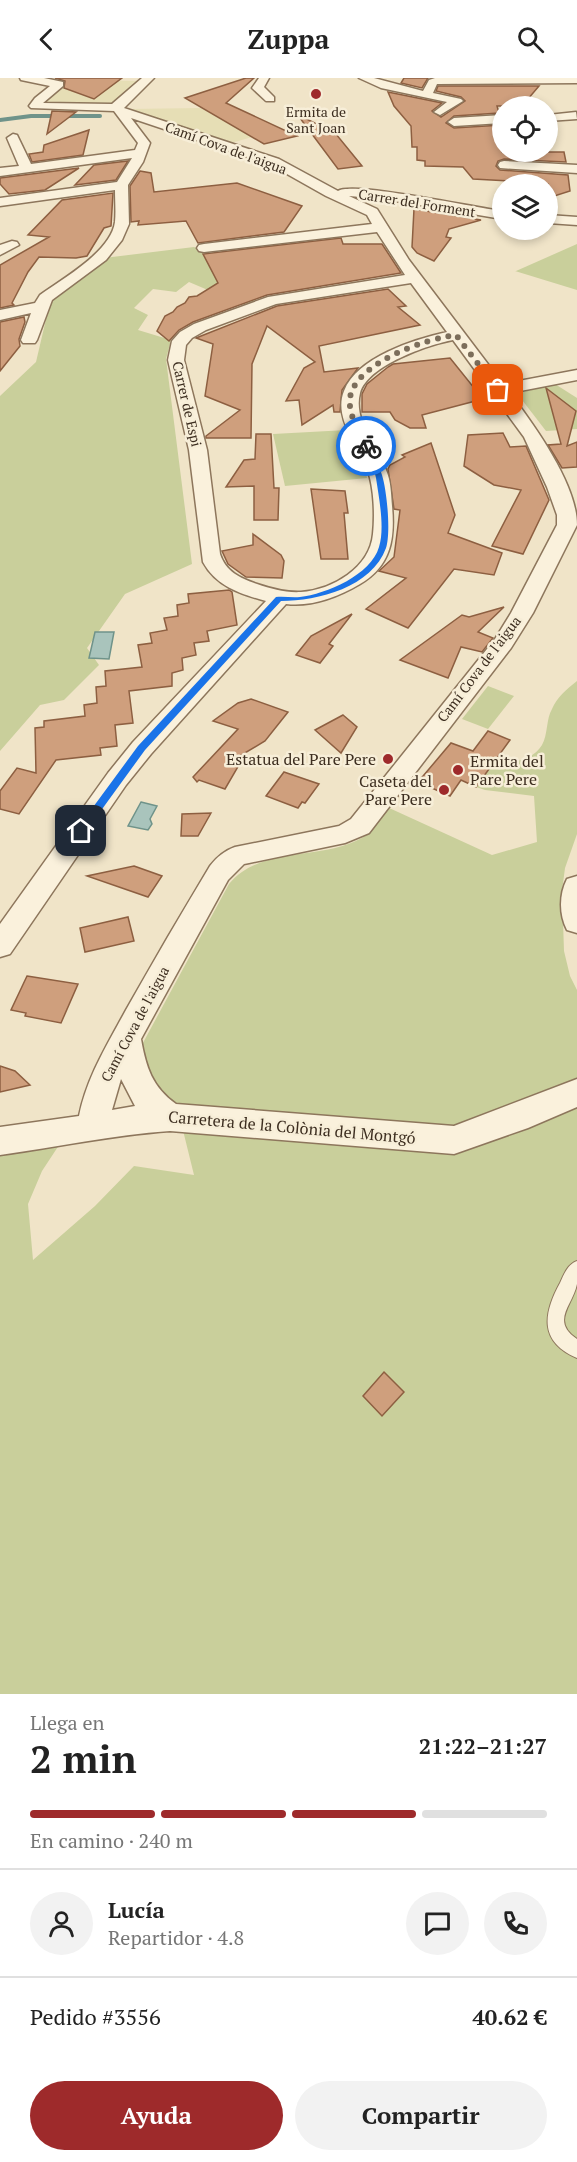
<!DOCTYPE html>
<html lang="es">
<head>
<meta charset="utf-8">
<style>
  body { margin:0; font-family:"PT Serif",serif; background:#f2f2f2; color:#222; height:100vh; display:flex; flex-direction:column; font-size:22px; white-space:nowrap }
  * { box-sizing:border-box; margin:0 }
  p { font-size:20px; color:#767676 }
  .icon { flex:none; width:33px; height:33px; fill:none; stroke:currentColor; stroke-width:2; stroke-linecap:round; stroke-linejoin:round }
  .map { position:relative; height:1616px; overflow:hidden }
  .sheet { display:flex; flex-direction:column; background:#fff; flex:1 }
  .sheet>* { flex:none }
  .tools { position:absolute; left:492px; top:18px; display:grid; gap:12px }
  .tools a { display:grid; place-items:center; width:66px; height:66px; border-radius:50%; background:#fff; box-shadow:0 3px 9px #0003; font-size:30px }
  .pin { position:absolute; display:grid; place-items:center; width:51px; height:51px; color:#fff; margin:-26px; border-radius:12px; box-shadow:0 3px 9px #0006 }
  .courier { position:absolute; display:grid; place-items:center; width:60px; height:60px; margin:-30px; border:4px solid #1a73e8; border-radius:50%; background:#fff; color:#222; box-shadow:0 2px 8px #0007 }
  .summary em { font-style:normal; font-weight:800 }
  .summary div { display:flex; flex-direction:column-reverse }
  .summary { display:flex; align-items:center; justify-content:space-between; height:102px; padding:0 30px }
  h1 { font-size:39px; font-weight:800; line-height:45px }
  .bar { display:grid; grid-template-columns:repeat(4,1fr); gap:9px 6px; align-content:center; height:72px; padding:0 30px }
  .bar i { height:8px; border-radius:4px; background:#e0e0e0 }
  .bar .active { background:#9e2a2b }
  .bar p { grid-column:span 4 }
  .line { display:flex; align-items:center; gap:15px; padding:0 30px; border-top:2px solid #e0e0e0 }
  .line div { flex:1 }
  .round { display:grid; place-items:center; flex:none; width:63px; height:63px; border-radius:32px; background:#f2f2f2 }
  .primary-button { display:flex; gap:12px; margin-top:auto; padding:12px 30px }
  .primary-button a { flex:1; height:69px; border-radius:36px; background:#9e2a2b; color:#fff; font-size:24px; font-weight:800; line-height:69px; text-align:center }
  .primary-button a+a { background:#f2f2f2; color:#222 }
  header { display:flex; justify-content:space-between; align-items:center; height:78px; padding:0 30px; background:#fff; font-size:27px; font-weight:800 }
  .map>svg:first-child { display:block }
</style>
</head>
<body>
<header><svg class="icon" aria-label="back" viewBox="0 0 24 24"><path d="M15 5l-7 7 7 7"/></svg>Zuppa<svg class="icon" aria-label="search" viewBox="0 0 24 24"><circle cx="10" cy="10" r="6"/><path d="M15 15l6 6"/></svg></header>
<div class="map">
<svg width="577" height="1616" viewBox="0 0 577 1616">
  <rect width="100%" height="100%" fill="#f0e4c8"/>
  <!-- farmland -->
  <g fill="#e6deb5">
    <path d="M 67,2 L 139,3 L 111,26 L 41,26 L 66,6 L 64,5 Z"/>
    <path d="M 201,30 L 252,59 L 228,66 L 127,31 Z"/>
  </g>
  <!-- green -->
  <g fill="#c9cf9b">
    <path d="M 577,166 L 577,212 L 515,193 L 516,193 Z"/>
    <path d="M 194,169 L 202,173 L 216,198 L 234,196 L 255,223 L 243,227 L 189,204 L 176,214 L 153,211 L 134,230 L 148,237 L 138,252 L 171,262 L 166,281 L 192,486 L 125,516 L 87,570 L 99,587 L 64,622 L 40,627 L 0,673 L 0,318 L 36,284 L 47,237 L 52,222 L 58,214 L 104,180 Z"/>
    <path d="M 555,306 L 577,320 L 577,351 L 546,353 L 519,318 L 523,314 Z"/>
    <path d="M 347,352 L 364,385 L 367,400 L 285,408 L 273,356 Z"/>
    <path d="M 577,603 L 577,756 L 565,790 L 562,813 L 564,873 L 570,898 L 577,912 L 577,1616 L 0,1616 L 0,1049 L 56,1044 L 69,1052 L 42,1093 L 28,1126 L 33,1182 L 95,1128 L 134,1088 L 194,1097 L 177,1028 L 160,1014 L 138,974 L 229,806 C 263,765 327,785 368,756 C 376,750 382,737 387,729 L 492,777 L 537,764 L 534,718 L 485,712 L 476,709 L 497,681 C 511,687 533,682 542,667 C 548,656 546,641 552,631 C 557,619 567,611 577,603 Z"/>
    <path d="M 488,608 L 514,618 L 488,651 L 462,641 Z"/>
  </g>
  <!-- water -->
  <g fill="#a9c4bc" stroke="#6f938a" stroke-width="1.5">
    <path d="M 95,554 L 114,554 L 109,581 L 89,580 Z"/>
    <path d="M 141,724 L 157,728 L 150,741 L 152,746 L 148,752 L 128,748 Z"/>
  </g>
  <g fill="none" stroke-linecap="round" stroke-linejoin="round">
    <!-- stream -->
    <path stroke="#6f938a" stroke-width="4" d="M 0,42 L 31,38 L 100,38"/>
  </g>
  <!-- building -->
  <g fill="#cf9f7d" stroke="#8d5f41" stroke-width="1.5">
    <path d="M 55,0 L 122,0 L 94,21 L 64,10 L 65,3 Z"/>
    <path d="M 246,0 L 254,0 L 226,25 L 297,58 L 264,66 L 185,20 Z"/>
    <path d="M 404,0 L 428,0 L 422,10 L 401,5 Z"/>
    <path d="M 438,8 L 539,8 L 522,28 L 497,28 L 499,35 L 454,38 L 446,45 L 454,50 L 502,47 L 502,74 L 564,74 L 566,84 L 504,81 L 498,83 L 496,88 L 500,92 L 568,97 L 570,113 L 548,120 L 548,106 L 517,106 L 518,104 L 510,103 L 473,101 L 463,89 L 425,88 L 425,83 L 417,82 L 417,69 L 412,69 L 411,48 L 394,28 L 388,14 L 442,25 L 432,33 L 441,39 L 465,23 L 461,19 L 436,13 Z"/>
    <path d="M 52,33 L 76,34 L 47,56 Z"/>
    <path d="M 297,36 L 336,56 L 362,88 L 338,91 Z"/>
    <path d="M 89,52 L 83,77 L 32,84 L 29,76 L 43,74 L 44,67 Z"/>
    <path d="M 128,83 L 116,102 L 75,107 L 94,87 Z"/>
    <path d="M 79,90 L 45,112 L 9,116 L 0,106 L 0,100 Z"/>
    <path d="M 140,93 L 151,95 L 154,114 L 237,105 L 302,128 L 284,154 L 198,165 L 186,143 L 138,147 L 139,143 L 131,144 L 130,108 Z"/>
    <path d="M 113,115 L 111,148 L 104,150 L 87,178 L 76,180 L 39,179 L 28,194 L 12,225 L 14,227 L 0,230 L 0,187 L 49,159 L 28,157 L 62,122 Z"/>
    <path d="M 414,131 L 481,142 L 449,151 L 446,159 L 451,160 L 434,183 L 417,175 L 412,169 Z"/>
    <path d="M 341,160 L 343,166 L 382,166 L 401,195 L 267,217 L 193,244 L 179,252 L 169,263 L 157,253 L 165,238 L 173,234 L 177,229 L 185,225 L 189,219 L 197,218 L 218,205 L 203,176 Z"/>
    <path d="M 388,211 L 406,228 L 398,229 L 420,247 L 319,268 L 324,294 L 358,290 L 342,312 L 340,334 L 334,334 L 333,327 L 302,347 L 299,322 L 286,323 L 304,290 L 315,284 L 267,248 L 252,286 L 251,360 L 206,360 L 206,358 L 240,332 L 205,318 L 213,266 L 196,260 L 277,228 Z"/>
    <path d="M 24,239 L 25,244 L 19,261 L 20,268 L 0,293 L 0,244 Z"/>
    <path d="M 450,280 L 483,321 L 422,337 L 426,350 L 410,350 L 395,342 L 390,334 L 362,334 L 362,316 L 367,306 L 388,289 L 393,286 Z"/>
    <path d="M 546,310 L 576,333 L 567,368 L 577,364 L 577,389 L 562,390 L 548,367 L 561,366 Z"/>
    <path d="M 503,355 L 510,369 L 526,368 L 549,422 L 523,476 L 492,468 L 521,412 L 494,407 L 464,388 L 468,357 Z"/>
    <path d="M 256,356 L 271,356 L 274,410 L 279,410 L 278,442 L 254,442 L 254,408 L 226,409 L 244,382 L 255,381 Z"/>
    <path d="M 431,365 L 455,437 L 448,455 L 502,475 L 494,497 L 454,491 L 408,550 L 366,531 L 406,500 L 379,493 L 394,479 L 400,432 L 394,431 L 388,391 L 390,387 L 405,379 L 402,377 Z"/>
    <path d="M 311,411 L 345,413 L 348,435 L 344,435 L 348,481 L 321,481 Z"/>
    <path d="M 253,456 L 281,477 L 284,483 L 282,500 L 246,499 L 228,486 L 222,473 L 253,467 Z"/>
    <path d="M 229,512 L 232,514 L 237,547 L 207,553 L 209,563 L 194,565 L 196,577 L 182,580 L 183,592 L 172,595 L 172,608 L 129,613 L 133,645 L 115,647 L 117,668 L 100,670 L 101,677 L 56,682 L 19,736 L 0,731 L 0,713 L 17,690 L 36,695 L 35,650 L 44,649 L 44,643 L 85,638 L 84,627 L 97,625 L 96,609 L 106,608 L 105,593 L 142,589 L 138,567 L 152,565 L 150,555 L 167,552 L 164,540 L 178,538 L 177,527 L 189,525 L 188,516 Z"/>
    <path d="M 504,529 L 478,554 L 493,560 L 482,574 L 461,569 L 448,600 L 400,582 L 462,537 L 469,539 Z"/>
    <path d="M 352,536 L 329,566 L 333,568 L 320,585 L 296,577 L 311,558 Z"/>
    <path d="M 251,621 L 288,634 L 265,663 L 238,679 L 243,680 L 225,711 L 199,702 L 197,704 L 193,699 L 238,651 L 213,643 L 238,625 Z"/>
    <path d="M 343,637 L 357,649 L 341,675 L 315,652 Z"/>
    <path d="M 488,653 L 510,662 L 476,709 L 461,702 L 450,718 L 418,704 L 451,665 L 473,673 Z"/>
    <path d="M 284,694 L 319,706 L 305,725 L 302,724 L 298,730 L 266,718 Z"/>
    <path d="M 211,735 L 198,758 L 181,758 L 182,736 Z"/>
    <path d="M 134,788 L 162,798 L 148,819 L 87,798 Z"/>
    <path d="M 128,839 L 134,863 L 85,874 L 80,850 Z"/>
    <path d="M 27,898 L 78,906 L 61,945 L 25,938 L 26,935 L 11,932 Z"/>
    <path d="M 0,988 L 15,993 L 30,1007 L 0,1014 Z"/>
    <path d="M 384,1294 L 404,1314 L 382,1338 L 363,1318 Z"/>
  </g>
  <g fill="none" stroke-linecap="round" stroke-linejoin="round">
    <!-- service casing -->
    <g stroke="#8d765c" stroke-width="2">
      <path id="service" d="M 577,1183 C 577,1190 577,1199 577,1206 C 573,1227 550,1243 577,1261 L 577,1280 C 539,1264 543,1236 560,1205 C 564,1196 568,1186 577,1183 Z"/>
    </g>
    <!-- minor casing -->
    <g stroke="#8d765c" stroke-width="3">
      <g id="minor">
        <path d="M 20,0 L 44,0 L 63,4 L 63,8 L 43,25 L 112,26 L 142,0 L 154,0 L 124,30 L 279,81 L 338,113 C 353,103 476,130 502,133 L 502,141 L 384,121 L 349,118 L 377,131 L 409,182 L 503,306 L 577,292 L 577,302 L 510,315 C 534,347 577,406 577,447 L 533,535 L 511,570 L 369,755 L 345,765 L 249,785 L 244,786 L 228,802 L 141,961 C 146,989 152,1009 176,1026 L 454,1048 L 577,1001 L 577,1029 L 528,1050 L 454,1076 L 170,1053 C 113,1057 57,1069 0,1077 L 0,1049 L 79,1038 C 87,999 107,967 126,932 C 153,884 181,836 210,788 C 217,779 224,773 235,769 L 339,748 L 351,741 L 495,561 L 511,535 L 557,447 L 557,437 L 547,409 L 524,359 L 453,262 C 428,267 368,287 360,315 C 353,342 376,368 386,392 C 391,403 391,416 392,428 C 395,461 391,488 360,506 C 338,519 312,529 286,526 L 151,676 L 126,707 L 10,876 L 0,879 L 0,846 L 108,695 L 133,664 L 266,523 C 240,516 216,508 203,484 L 189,372 L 168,282 L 172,263 L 180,254 L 194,246 L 268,219 L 405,197 L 377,154 L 204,174 L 199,173 L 197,170 L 199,167 L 204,166 L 372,146 L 367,137 L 326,118 L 271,87 L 131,40 L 150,65 L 143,84 L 128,107 L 129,146 L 122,162 L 106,182 L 52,222 L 37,262 L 35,265 L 23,265 L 21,262 L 31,235 L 0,242 L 0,232 L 35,225 L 40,217 C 62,201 111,174 115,144 C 116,134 115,122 115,112 L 0,128 L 0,120 L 117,104 L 132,80 L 0,98 L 0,90 L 19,88 L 7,60 L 13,56 L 17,57 L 31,86 L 135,72 L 138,65 L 114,33 L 31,30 L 29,28 L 35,20 L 50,8 L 21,2 ZM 411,205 L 447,254 C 415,261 357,279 344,313 C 333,340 359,369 368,393 C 374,411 375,437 373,456 C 370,490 332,512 301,514 C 286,515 272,511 257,506 C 240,500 226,494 220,476 L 207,372 L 184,282 L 186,267 L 192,260 L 206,252 L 276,226 ZM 121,1001 L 135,1028 L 112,1032 Z"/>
        <path d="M 259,0 L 269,0 L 264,9 L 274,19 L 274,23 L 266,23 L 252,10 Z"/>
        <path d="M 359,0 L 374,0 L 423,13 L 429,2 L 435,0 L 577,0 L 577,5 L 437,6 L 433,15 L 461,21 L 463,23 L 440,37 L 434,34 L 447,24 L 381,10 Z"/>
        <path d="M 576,34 L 577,41 L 548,43 L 548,37 Z"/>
        <path d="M 502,37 L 502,45 L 454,48 L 448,44 L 454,40 Z"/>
        <path d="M 504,83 L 577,87 L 577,95 L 500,90 L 498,87 L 500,84 Z"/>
        <path d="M 548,137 L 577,139 L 577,147 L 548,145 Z"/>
        <path d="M 12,163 L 17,164 L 19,167 L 0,177 L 0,167 Z"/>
        <path d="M 577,798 L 577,855 L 567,852 C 559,837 559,816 567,801 Z"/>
      </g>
    </g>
    <!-- service -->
    <use href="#service" fill="#faf1dc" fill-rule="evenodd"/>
    <!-- minor -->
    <use href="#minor" fill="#faf1dc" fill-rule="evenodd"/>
  </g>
  <!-- route -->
  <path fill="#1a73e8" d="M 363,366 L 369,368 C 373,377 379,387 382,397 C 387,413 391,455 386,470 C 372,509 318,523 281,523 L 145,672 L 84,756 L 77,756 L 77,751 L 138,668 L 276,519 C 284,518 292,520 300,519 C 326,516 371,497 379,469 C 385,450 379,420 376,400 C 374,388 364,377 363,366 Z"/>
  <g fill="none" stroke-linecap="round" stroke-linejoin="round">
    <!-- done -->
    <path stroke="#7c6e5b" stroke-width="6" stroke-dasharray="0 10.8" d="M 366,368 C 359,353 348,337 350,320 C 355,285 425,261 456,257 L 498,312"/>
  </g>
  <!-- markers -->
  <g fill="#9e2a2b" stroke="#f7eed8" stroke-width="2">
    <circle cx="316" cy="16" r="6"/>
    <circle cx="388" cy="681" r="6"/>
    <circle cx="458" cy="692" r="6"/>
    <circle cx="444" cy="712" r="6"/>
  </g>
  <g text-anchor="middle" stroke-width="5" stroke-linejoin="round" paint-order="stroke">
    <!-- far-poi labels -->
    <g font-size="14" fill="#3d2e20" stroke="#f7eed8">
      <text x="316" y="39">Ermita de<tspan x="316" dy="16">Sant Joan</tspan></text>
    </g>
    <!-- far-street labels -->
    <g font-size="14" fill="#3d2e20" stroke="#f7eed8">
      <text transform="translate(226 70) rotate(20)" y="5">Camí Cova de l'aigua</text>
      <text transform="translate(417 125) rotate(9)" y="5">Carrer del Forment</text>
      <text transform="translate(187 326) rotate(77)" y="5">Carrer de Espi</text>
      <text transform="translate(479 591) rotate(-53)" y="5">Camí Cova de l'aigua</text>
      <text transform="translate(135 946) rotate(-62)" y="5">Camí Cova de l'aigua</text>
    </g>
    <!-- poi labels -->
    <g font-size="16" fill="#3d2e20" stroke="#f7eed8" text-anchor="end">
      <text x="376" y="687">Estatua del Pare Pere</text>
      <text x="470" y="689" text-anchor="start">Ermita del<tspan x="470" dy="18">Pare Pere</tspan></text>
      <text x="432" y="709">Caseta del<tspan x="432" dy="18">Pare Pere</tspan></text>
    </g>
    <!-- street labels -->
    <g font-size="16" fill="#3d2e20" stroke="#f7eed8">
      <text transform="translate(292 1049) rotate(5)" y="6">Carretera de la Colònia del Montgó</text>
    </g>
  </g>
</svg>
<div class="tools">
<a><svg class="icon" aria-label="locate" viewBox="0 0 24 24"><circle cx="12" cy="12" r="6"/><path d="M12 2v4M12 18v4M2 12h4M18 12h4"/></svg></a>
<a><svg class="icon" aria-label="layers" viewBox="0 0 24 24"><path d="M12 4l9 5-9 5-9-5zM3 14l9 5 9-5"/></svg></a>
</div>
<div class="pin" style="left:498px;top:312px;background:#ea580c"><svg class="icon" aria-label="bag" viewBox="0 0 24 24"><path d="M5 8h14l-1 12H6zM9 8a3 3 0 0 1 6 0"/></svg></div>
<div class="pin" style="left:81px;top:753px;background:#1f2937"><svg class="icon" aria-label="home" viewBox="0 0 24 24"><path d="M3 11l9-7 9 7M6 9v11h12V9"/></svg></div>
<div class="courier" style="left:366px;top:368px"><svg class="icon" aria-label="bike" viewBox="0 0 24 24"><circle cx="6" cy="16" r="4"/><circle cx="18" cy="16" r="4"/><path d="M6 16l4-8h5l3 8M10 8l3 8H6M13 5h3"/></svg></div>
</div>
<section class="sheet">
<div class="summary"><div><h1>2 min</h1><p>Llega en</p></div><em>21:22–21:27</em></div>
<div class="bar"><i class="active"></i><i class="active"></i><i class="active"></i><i></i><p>En camino · 240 m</p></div>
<div class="line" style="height:108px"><a class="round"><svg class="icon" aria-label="person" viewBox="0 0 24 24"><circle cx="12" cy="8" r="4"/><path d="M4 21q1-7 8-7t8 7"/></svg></a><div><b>Lucía</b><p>Repartidor · 4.8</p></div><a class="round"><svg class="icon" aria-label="chat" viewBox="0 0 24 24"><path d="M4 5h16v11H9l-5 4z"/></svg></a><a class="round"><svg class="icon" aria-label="phone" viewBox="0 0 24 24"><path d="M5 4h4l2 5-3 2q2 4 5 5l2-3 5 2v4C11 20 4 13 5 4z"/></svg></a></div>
<div class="line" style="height:78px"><div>Pedido #3556</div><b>40.62 €</b></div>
<div class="primary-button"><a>Ayuda</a><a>Compartir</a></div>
</section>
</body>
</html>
